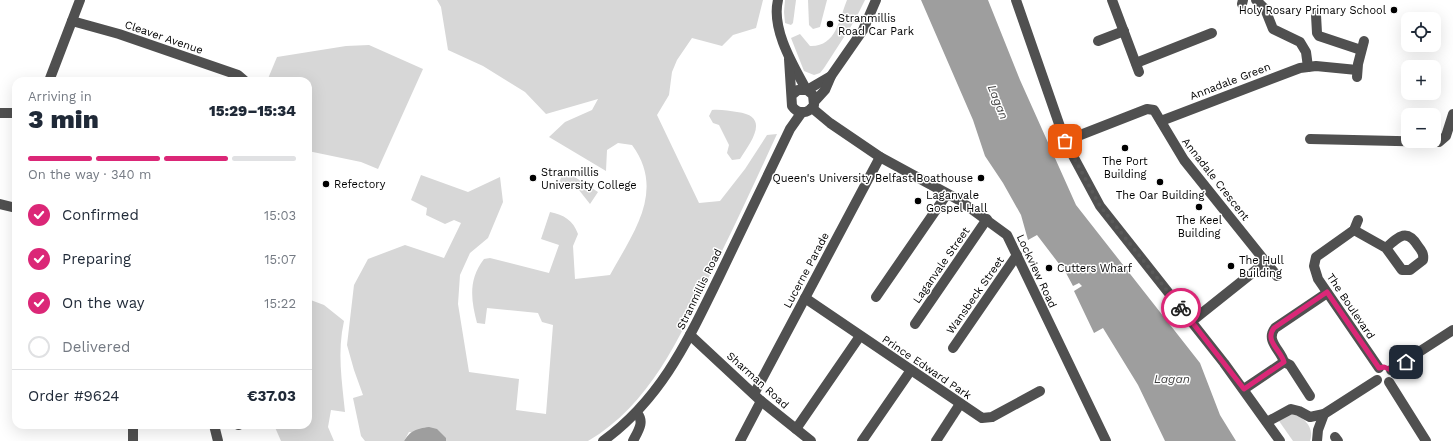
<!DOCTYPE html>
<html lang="en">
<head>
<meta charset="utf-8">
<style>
  body { margin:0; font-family:"Work Sans",sans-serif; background:#f6f6f7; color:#1f2937; height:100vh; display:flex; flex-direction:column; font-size:15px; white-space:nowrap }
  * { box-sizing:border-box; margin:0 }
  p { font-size:13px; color:#747a83 }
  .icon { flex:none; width:22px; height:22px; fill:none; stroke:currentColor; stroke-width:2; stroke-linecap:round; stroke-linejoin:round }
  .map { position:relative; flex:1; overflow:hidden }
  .panel { position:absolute; left:12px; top:77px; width:300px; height:352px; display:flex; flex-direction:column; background:#fff; border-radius:12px; box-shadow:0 4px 16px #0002 }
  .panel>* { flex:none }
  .fabs { position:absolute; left:1401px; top:12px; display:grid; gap:8px }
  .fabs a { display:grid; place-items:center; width:40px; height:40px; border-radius:8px; background:#fff; box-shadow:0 4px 16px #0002; font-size:20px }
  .pin { position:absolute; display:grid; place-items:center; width:34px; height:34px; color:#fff; margin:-17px; border-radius:8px; box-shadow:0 2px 6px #0006 }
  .courier { position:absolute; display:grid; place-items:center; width:40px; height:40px; margin:-20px; border:3px solid #db2777; border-radius:50%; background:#fff; color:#222; box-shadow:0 1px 5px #0007 }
  .overview em { font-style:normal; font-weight:800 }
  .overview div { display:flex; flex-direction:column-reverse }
  .overview { display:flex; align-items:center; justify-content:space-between; height:68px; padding:0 16px }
  h1 { font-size:26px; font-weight:800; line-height:30px }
  .bar { display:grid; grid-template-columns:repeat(4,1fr); gap:6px 4px; align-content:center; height:48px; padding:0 16px }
  .bar i { height:5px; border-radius:3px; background:#e0e1e3 }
  .bar .on { background:#db2777 }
  .bar p { grid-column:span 4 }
  .line { display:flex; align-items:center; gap:10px; padding:0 16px; border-top:1px solid #e0e1e3 }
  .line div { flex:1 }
  ol { padding:0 16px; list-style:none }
  li { display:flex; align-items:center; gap:12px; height:44px }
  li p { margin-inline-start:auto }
  li .icon { padding:4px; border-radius:50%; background:#db2777; color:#fff; stroke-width:4 }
  li:last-child { color:#747a83 }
  li i { width:22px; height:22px; border:2px solid #e0e1e3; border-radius:50% }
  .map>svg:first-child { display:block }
</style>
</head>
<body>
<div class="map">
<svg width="1453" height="441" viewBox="0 0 1453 441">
  <rect width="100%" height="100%" fill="#fff"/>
  <!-- green -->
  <g fill="#d7d7d7">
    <path d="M 437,0 L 763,0 L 756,28 L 733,35 L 722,46 L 692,38 L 677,60 L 672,72 L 669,95 L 657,115 L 699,203 L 720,201 L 745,169 L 767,135 L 777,134 C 755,182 733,230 709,277 C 679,338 650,405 588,441 L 446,441 L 446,438 L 409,432 L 404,441 L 365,441 L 361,436 L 353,398 L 363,395 L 354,370 L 347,345 L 354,285 L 368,259 L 405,245 L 444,258 L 461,223 L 454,220 L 445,224 L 426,215 L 427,208 L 411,200 L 421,175 L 468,192 L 500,177 L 503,202 L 488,238 L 470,253 L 460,275 L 458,304 L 469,372 L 519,379 L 516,410 L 546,414 L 553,325 L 542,322 L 538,313 L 487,308 L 485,324 L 477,323 C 471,300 468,280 484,259 L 490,258 L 549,273 L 559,245 L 541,239 L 550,212 C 564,215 573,220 578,234 L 573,246 L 575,279 L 610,275 C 633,233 666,191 632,145 L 618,143 L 607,150 L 606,171 L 549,137 L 565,122 L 592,110 L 598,99 L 546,114 L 525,92 L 483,66 L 448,50 L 441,7 Z"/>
    <path d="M 785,0 L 796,0 L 793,23 L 791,25 L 785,23 L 784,12 Z"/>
    <path d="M 808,0 L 827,0 L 820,27 L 813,29 L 809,25 Z"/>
    <path d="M 847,0 L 865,0 L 855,20 L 824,68 L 820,73 L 814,75 L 804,71 L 791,38 L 800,34 L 810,46 C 836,47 839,20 847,0 Z"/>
    <path d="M 369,45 L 423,69 L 378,169 L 361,162 L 308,151 L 308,81 L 267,81 L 277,57 L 346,46 Z"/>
    <path d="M 712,110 C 720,109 729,111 737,112 C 772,116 750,143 740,159 L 732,160 L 727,153 L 729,145 L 719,125 L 713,123 L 709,116 Z"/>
    <path d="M 563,172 L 570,174 L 598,192 L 590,204 L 575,185 L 559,183 Z"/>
    <path d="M 308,299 L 324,305 L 344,321 C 337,352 342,381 345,412 L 331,410 L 328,427 L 334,441 L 281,441 L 274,425 L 308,425 Z"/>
    <path d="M 1290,412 C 1302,416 1315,426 1310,441 L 1293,441 L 1279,421 Z"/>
  </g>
  <!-- water -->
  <g fill="#9e9e9e">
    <path d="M 921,0 L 988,0 L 1020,80 L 1076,205 L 1200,363 L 1220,415 L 1236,441 L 1165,441 L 1138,385 L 1103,328 L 1094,333 L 1074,291 L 1082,286 L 1079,283 L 1073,286 L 1066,273 L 1037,235 L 1028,240 L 1021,215 L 1003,183 L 985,156 L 973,120 Z"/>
    <path d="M 429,427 L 437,429 L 446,438 L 446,441 L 404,441 C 411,430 416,429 429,427 Z"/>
  </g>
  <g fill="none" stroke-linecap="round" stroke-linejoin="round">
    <!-- minor -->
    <g stroke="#505050" stroke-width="10">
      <path d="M 778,0 C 771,29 793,65 806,89"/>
      <path d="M 1016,0 L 1065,141 L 1100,206 L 1224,363 L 1280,441"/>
      <path d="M 1112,0 L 1139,72"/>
      <path d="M 1256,0 L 1265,9 L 1273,29 L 1300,42 L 1306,52 L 1308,67"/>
      <path d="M 1242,4 L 1243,0"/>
      <path d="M 1316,15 L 1317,33 L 1319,36 L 1361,50"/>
      <path d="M 72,21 L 119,34 L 238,75 L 245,81"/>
      <path d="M 1098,41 L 1124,31"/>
      <path d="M 789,59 L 792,106 C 798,115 808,114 814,105 L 813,95 L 807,90 L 798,90 L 792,95"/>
      <path d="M 1136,63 L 1212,33"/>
      <path d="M 1357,77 L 1358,64 L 1364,41"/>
      <path d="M 49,81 L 80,0"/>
      <path d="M 807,90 L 831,76"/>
      <path d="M 815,101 L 825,90 L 831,76 L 863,30 L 876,0"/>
      <path d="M 812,108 L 830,123 L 880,157 L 959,200 L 1007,235 L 1106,441"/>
      <path d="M 0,113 L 16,113"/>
      <path d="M 1161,121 L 1300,68 L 1316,66 L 1357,70"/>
      <path d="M 1310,139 L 1439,142 L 1446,136 L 1453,114"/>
      <path d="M 1065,141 L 1147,109 L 1154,110 L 1184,160 L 1277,276"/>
      <path d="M 0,204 L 16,208"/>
      <path d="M 1358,220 L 1354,230 L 1316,257 L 1314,266 L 1318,279 L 1379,368"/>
      <path d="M 1354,230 L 1386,248 L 1402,270 L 1410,270 L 1423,260 C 1424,254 1422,251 1418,246 C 1407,228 1399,236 1386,248"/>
      <path d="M 876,297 L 947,194"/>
      <path d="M 805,298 L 982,418 L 992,417 L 1040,391"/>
      <path d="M 1192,321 L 1266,262"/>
      <path d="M 915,324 L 987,219"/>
      <path d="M 690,335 L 761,401 L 811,441"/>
      <path d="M 953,348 L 1017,255"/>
      <path d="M 1284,362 L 1290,365 L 1310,396"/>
      <path d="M 1391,370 L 1453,330"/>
      <path d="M 1389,382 L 1426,441"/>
      <path d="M 1244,389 L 1284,362 C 1281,350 1265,341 1275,328 L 1327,293"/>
      <path d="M 754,394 L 880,157"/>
      <path d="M 1267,422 L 1291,409 L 1299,411 L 1310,417 L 1324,414 L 1377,380"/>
      <path d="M 214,425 L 218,441"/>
      <path d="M 238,425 L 239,425"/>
      <path d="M 796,429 L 860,336"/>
      <path d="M 1335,437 L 1338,441"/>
      <path d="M 133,441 L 133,425"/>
      <path d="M 603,441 C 662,398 688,340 719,277 C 743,228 766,178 790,129 L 802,112"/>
      <path d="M 633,441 C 638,431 645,422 637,413"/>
      <path d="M 740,441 L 761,401"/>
      <path d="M 862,441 L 911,370"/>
      <path d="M 936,441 L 960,404"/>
      <path d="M 1317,441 L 1318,430 L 1324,414"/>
    </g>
  </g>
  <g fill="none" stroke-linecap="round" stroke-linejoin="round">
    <!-- done -->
    <path stroke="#595959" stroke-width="4" stroke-dasharray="0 7.2" d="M 1065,141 L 1100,206 L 1181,308"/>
    <!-- route -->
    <path stroke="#db2777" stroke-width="5" d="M 1181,308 L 1244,389 L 1284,362 C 1281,350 1264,341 1274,328 L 1327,292 L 1379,368 L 1384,367 L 1391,370 L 1406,362"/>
  </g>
  <!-- markers -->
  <g fill="#000" stroke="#fff" stroke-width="1.5">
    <circle cx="1394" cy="10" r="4"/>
    <circle cx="830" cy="24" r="4"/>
    <circle cx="1125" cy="148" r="4"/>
    <circle cx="533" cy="178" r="4"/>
    <circle cx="981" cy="178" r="4"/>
    <circle cx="1160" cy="182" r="4"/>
    <circle cx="326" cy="184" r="4"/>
    <circle cx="918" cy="201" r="4"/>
    <circle cx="1199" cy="207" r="4"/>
    <circle cx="1231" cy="266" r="4"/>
    <circle cx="1049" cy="268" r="4"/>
  </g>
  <g text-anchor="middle" stroke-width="3" stroke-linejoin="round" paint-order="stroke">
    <!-- poi labels -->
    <g font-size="11" fill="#000" stroke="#fff" text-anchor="start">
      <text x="1386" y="14" text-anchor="end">Holy Rosary Primary School</text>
      <text x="838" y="22">Stranmillis<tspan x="838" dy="13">Road Car Park</tspan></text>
      <text x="1125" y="165" text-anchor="middle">The Port<tspan x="1125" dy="13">Building</tspan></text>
      <text x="541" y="176">Stranmillis<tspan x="541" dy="13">University College</tspan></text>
      <text x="973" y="182" text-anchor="end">Queen's University Belfast Boathouse</text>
      <text x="334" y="188">Refectory</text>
      <text x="926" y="199">Laganvale<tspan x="926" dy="13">Gospel Hall</tspan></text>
      <text x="1160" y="199" text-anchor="middle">The Oar Building</text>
      <text x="1199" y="224" text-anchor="middle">The Keel<tspan x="1199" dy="13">Building</tspan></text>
      <text x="1239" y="264">The Hull<tspan x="1239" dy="13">Building</tspan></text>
      <text x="1057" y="272">Cutters Wharf</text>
    </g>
    <!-- street labels -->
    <g font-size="11" fill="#000" stroke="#fff">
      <text transform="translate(164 37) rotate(19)" y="4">Cleaver Avenue</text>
      <text transform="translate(1230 81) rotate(-21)" y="4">Annadale Green</text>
      <text transform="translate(1216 179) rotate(52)" y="4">Annadale Crescent</text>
      <text transform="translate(941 265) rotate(-55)" y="4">Laganvale Street</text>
      <text transform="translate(806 270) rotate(-62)" y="4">Lucerne Parade</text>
      <text transform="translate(1037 271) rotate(65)" y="4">Lockview Road</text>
      <text transform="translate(699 289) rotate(-64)" y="4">Stranmillis Road</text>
      <text transform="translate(975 295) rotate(-55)" y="4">Wansbeck Street</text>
      <text transform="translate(1351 306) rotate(56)" y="4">The Boulevard</text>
      <text transform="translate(927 367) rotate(34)" y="4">Prince Edward Park</text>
      <text transform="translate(758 380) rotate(42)" y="4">Sharman Road</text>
    </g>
    <!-- water labels -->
    <g font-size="12" font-style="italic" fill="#3f3f3f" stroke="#fff">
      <text transform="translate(998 102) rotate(68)" y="4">Lagan</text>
      <text x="1172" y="383">Lagan</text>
    </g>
  </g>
</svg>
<div class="fabs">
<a><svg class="icon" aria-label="locate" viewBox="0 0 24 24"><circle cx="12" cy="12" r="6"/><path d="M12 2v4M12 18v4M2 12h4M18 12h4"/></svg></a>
<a>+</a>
<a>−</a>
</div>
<div class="pin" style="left:1065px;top:141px;background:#ea580c"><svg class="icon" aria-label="bag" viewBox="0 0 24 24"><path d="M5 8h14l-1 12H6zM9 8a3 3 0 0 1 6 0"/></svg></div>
<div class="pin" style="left:1406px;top:362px;background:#1f2937"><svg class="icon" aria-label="home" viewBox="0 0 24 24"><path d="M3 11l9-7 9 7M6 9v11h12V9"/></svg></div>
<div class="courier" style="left:1181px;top:308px"><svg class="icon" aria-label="bike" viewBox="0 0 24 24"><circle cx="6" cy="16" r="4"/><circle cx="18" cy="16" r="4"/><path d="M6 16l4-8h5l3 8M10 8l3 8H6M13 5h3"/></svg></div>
<section class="panel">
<div class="overview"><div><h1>3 min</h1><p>Arriving in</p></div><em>15:29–15:34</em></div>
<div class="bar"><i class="on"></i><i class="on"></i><i class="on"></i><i></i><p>On the way · 340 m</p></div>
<ol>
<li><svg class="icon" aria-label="check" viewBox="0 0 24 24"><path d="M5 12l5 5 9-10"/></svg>Confirmed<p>15:03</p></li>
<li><svg class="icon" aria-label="check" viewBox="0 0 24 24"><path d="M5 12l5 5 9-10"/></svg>Preparing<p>15:07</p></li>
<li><svg class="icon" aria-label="check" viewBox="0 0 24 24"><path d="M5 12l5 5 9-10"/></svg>On the way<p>15:22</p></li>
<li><i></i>Delivered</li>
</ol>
<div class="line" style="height:52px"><div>Order #9624</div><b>€37.03</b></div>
</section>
</div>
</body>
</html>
